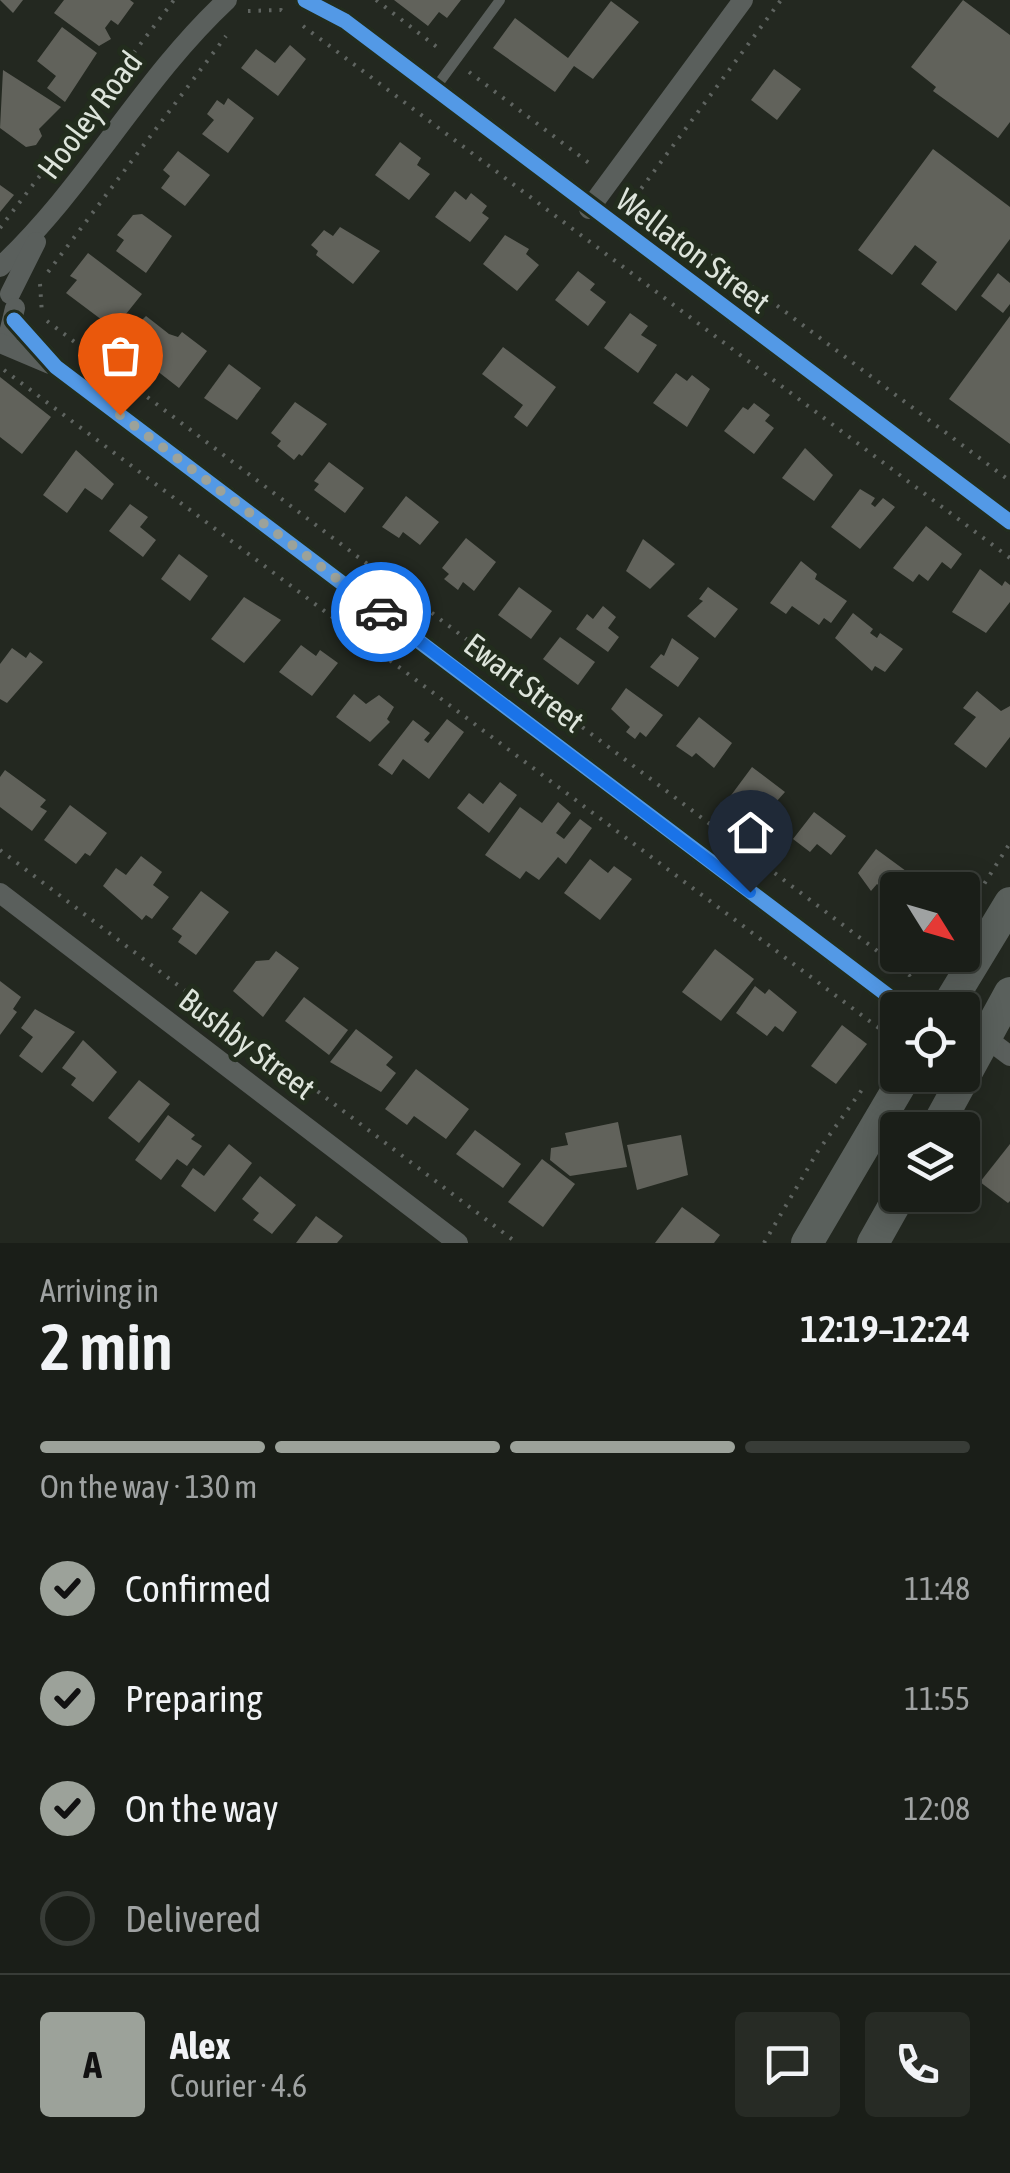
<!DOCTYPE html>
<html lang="en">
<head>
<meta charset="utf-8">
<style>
  body { margin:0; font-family:"Asap Condensed",sans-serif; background:#272b25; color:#f1f3f6; height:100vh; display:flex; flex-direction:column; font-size:38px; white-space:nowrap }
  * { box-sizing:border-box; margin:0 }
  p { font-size:32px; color:#9fa2a2 }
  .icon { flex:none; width:55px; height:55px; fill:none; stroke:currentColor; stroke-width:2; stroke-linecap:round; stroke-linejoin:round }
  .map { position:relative; height:1243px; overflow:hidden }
  .details { display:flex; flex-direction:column; background:#1a1e18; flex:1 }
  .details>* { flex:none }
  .needle { width:65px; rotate:127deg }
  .controls { position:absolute; left:880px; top:872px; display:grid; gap:20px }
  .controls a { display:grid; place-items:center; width:100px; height:100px; border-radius:10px; background:#1a1e18; box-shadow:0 5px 25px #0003,0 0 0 2px #383c37; font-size:50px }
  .pin { position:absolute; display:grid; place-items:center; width:85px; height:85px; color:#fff; margin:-102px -42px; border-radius:50% 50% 50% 0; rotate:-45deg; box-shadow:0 0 10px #0007 }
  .pin .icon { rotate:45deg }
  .courier { position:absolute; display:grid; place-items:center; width:100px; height:100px; margin:-50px; border:8px solid #1a73e8; border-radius:50%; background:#fff; color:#222; box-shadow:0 2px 12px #0007 }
  .summary em { font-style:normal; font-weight:600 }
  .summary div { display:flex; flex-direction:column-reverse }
  .summary { display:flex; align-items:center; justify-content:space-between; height:170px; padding:0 40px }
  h1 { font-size:65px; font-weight:600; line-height:75px }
  .bar { display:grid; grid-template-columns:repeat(4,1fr); gap:15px 10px; align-content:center; height:120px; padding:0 40px }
  .bar i { height:12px; border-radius:8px; background:#383c37 }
  .bar .current { background:#9ca29a }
  .bar p { grid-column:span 4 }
  .line { display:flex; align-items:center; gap:25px; padding:0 40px; border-top:2px solid #383c37 }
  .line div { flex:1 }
  .round { display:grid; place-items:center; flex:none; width:105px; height:105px; border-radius:10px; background:#272b25 }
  ol { padding:0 40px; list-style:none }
  li { display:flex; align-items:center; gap:30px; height:110px }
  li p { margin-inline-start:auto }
  li .icon { padding:10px; border-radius:50%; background:#9ca29a; color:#111; stroke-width:4 }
  li:last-child { color:#9fa2a2 }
  li i { width:55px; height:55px; border:5px solid #383c37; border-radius:50% }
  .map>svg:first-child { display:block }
</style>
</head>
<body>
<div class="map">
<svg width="1010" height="1243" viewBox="0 0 1010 1243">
  <rect width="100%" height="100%" fill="#232820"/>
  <!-- building -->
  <g fill="#61625b">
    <path d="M 0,0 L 23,0 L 13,13 Z"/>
    <path d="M 64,0 L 130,0 L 134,3 L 118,25 L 111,20 L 105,28 L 111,39 L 99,46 L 54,13 Z"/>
    <path d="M 394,0 L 461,0 L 447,18 L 439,12 L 428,26 Z"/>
    <path d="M 963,0 L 1010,35 L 1010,122 L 998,138 L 933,91 L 936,87 L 911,67 Z"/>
    <path d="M 611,1 L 639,22 L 593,79 L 574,66 L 555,92 L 493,48 L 515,18 L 568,58 Z"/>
    <path d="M 62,27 L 97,53 L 65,102 L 47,88 L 56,76 L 37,61 Z"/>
    <path d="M 290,45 L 306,59 L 278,96 L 241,68 L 256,49 L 275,63 Z"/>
    <path d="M 774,69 L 801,89 L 777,120 L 751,100 Z"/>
    <path d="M 3,70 L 61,107 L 39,129 L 42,136 L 36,145 L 26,147 L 0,128 Z"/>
    <path d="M 228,98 L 254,118 L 228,153 L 202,134 L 214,120 L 207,114 L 217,100 L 224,105 Z"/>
    <path d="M 400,142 L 421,158 L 417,165 L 430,174 L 409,200 L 375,175 Z"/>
    <path d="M 933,149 L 1010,207 L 1010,239 L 956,311 L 921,284 L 937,262 L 915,245 L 892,275 L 858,250 Z"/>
    <path d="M 178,151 L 210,175 L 185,206 L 161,188 L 170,176 L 163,170 Z"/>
    <path d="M 0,185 L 14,195 L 0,212 Z"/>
    <path d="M 455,191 L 466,200 L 471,193 L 487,206 L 482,213 L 489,218 L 470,242 L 435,217 Z"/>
    <path d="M 142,214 L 172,236 L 146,273 L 116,251 L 124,240 L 117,235 L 133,215 Z"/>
    <path d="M 340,227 L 380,251 L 353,284 L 316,255 L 318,251 L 311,245 L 324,230 L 333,236 Z"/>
    <path d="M 505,235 L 529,249 L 526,254 L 539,265 L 517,291 L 483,264 Z"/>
    <path d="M 88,253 L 142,294 L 114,329 L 66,293 L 77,280 L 70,276 Z"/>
    <path d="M 578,271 L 595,284 L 590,290 L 606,302 L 588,326 L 555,300 Z"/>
    <path d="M 998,273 L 1010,283 L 1010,304 L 1003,313 L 981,296 Z"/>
    <path d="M 630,313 L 648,326 L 641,335 L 657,345 L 638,373 L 604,348 Z"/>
    <path d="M 146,316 L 169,334 L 178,337 L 182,332 L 207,351 L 179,388 L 120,342 Z"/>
    <path d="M 1010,316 L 1010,444 L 949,399 Z"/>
    <path d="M 503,347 L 556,387 L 527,427 L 514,417 L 523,405 L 482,374 Z"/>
    <path d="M 229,364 L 261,388 L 237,420 L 204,398 Z"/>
    <path d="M 676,373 L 687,381 L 692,375 L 710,389 L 687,427 L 653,403 Z"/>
    <path d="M 0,377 L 51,417 L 22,454 L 0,437 Z"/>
    <path d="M 295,402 L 327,424 L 302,456 L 299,454 L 294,460 L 277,446 L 281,441 L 271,433 Z"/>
    <path d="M 754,403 L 770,415 L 765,421 L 774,428 L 754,454 L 724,431 L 743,407 L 748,410 Z"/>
    <path d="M 805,448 L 833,475 L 814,501 L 782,478 Z"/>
    <path d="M 76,450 L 114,484 L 102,500 L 85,488 L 67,513 L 43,495 Z"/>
    <path d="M 329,462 L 364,488 L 345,513 L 314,490 L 319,484 L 314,481 Z"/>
    <path d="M 860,489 L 875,498 L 871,504 L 875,507 L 883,498 L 895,507 L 860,549 L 831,527 Z"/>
    <path d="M 406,496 L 439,522 L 420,545 L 403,532 L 399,538 L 382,527 Z"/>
    <path d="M 130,504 L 148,517 L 140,527 L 156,540 L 143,557 L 109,531 Z"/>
    <path d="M 926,526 L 962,554 L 951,569 L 942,562 L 928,581 L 919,574 L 913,582 L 893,568 Z"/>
    <path d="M 466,538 L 496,562 L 474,591 L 463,582 L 458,590 L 444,579 L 449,574 L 442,568 Z"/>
    <path d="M 643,539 L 675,564 L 650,589 L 626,571 Z"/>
    <path d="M 179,554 L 208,576 L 190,601 L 161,579 Z"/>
    <path d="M 801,561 L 817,574 L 815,579 L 847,601 L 831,623 L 824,618 L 819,625 L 792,606 L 786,614 L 770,603 Z"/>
    <path d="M 980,569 L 1002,586 L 1005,581 L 1010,585 L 1010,602 L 986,633 L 952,612 Z"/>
    <path d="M 519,587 L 552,611 L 531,639 L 498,615 Z"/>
    <path d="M 708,587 L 738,609 L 715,638 L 687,616 L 703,601 L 699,599 Z"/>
    <path d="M 244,597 L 281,620 L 244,663 L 211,639 Z"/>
    <path d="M 603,606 L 616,617 L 608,628 L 619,637 L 608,652 L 576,629 L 587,614 L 593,619 Z"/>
    <path d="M 853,613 L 873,629 L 870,633 L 877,638 L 880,633 L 903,649 L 885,672 L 875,666 L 872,671 L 835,638 Z"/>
    <path d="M 560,637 L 595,662 L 578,685 L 543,659 Z"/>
    <path d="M 672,638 L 699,658 L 678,687 L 650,667 L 661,654 L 664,656 Z"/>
    <path d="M 301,645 L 316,656 L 320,650 L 338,663 L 312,696 L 279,672 Z"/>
    <path d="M 12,648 L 26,658 L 30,652 L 43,662 L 7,703 L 0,699 L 0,664 Z"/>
    <path d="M 626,688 L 663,715 L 646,737 L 640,732 L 635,739 L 626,732 L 630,727 L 611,709 Z"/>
    <path d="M 977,691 L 1001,711 L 1010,706 L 1010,737 L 986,768 L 954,744 L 976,717 L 963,708 Z"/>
    <path d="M 354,694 L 366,704 L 379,695 L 394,707 L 387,719 L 390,722 L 370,742 L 336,717 Z"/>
    <path d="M 699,717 L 732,743 L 714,768 L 696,753 L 692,757 L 676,746 Z"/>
    <path d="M 447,719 L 464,732 L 429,779 L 403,759 L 392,775 L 378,765 L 413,720 L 430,733 L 424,740 L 428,743 Z"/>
    <path d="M 752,767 L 785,792 L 769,810 L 755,799 L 746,810 L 729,798 Z"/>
    <path d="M 5,770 L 46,800 L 40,807 L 47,811 L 32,831 L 0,807 L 0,777 Z"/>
    <path d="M 500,782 L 517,795 L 489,833 L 457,808 L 469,793 L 483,804 Z"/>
    <path d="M 558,802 L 571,813 L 556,833 L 564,839 L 580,819 L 592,828 L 566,864 L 558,857 L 539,880 L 526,871 L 520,879 L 485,855 L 520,807 L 542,823 Z"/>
    <path d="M 70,805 L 107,833 L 90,856 L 85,853 L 76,864 L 44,840 Z"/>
    <path d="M 814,812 L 846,836 L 831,855 L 817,844 L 810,852 L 793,839 Z"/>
    <path d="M 876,849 L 906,871 L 890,894 L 877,884 L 871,891 L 858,873 Z"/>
    <path d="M 141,856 L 162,872 L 153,885 L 169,897 L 152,919 L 146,915 L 142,920 L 103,886 L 116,868 L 126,875 Z"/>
    <path d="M 590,859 L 608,873 L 614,866 L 632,879 L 600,920 L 564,893 Z"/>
    <path d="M 201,891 L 229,912 L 196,955 L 178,942 L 182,936 L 172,929 Z"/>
    <path d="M 715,949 L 754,979 L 721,1021 L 682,992 Z"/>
    <path d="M 276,951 L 299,968 L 263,1017 L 233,991 L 256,961 L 269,960 Z"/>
    <path d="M 0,981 L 21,997 L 13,1009 L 17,1012 L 0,1035 Z"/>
    <path d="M 755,986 L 765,994 L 769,989 L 797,1012 L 783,1032 L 775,1026 L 767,1036 L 736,1013 Z"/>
    <path d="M 304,997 L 348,1030 L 329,1055 L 285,1021 Z"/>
    <path d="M 35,1009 L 75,1032 L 42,1073 L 19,1056 L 33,1037 L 21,1028 Z"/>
    <path d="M 842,1025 L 867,1044 L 836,1084 L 811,1066 Z"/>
    <path d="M 356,1029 L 393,1057 L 386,1065 L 396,1073 L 381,1092 L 330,1062 Z"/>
    <path d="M 83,1040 L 117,1072 L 93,1102 L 71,1085 L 76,1078 L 62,1068 Z"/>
    <path d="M 416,1069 L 469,1109 L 446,1139 L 414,1116 L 407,1125 L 385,1109 Z"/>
    <path d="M 139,1080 L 170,1104 L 139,1143 L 108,1118 Z"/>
    <path d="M 168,1115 L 195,1135 L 191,1139 L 202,1146 L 187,1166 L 177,1159 L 161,1180 L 135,1160 Z"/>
    <path d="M 618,1122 L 627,1167 L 570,1176 L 550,1160 L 551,1148 L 568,1145 L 565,1133 Z"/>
    <path d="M 475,1130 L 521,1164 L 503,1188 L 456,1154 Z"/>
    <path d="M 681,1135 L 688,1175 L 637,1190 L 627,1145 Z"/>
    <path d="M 229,1144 L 252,1163 L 215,1212 L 181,1186 L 193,1168 L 204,1176 Z"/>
    <path d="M 1010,1144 L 1010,1201 L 1008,1203 L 980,1182 Z"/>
    <path d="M 542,1159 L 575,1184 L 543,1227 L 508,1202 Z"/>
    <path d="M 260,1176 L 296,1205 L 272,1234 L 253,1220 L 259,1213 L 242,1199 Z"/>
    <path d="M 682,1207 L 720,1235 L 714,1243 L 655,1243 Z"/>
    <path d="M 316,1216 L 343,1236 L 337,1243 L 296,1243 Z"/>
  </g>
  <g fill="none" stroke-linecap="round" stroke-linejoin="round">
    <!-- path -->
    <g stroke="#5f6460" stroke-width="4" stroke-dasharray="2.5 8" stroke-linecap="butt">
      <path d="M 376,0 L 442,51"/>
      <path d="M 248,11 L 281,10 L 287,14"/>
      <path d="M 303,26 L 1010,558"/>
      <path d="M 469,72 L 593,166"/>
      <path d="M 626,192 L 1010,481"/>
      <path d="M 635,197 L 781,0"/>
      <path d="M 0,228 L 174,0"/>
      <path d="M 48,272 L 226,36"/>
      <path d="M 40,284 L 42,314"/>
      <path d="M 47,321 L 909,975 L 941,955"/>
      <path d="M 4,370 L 892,1038"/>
      <path d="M 0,850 L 517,1243"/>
      <path d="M 962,919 L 1010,843"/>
      <path d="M 887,1024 L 894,1045 L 890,1051"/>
      <path d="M 764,1243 L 818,1151 L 864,1087"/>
    </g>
    <!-- lane -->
    <path stroke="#5a5f5c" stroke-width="10" d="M 433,91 L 500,0"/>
    <!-- street -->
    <g stroke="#5a5f5c" stroke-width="20">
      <path d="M 305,0 L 345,21 L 1010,522"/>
      <path d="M 589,209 L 743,0"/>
      <path d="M 0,267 C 86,187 141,80 227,0"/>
      <path d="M 10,294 L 36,242"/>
      <path d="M 14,320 L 56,367 L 907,1010"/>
      <path d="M 0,341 L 9,333 L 15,308"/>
      <path d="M 0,343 L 50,364"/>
      <path d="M 0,893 L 458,1243"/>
      <path d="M 986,1038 L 1010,1056"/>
    </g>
    <!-- primary -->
    <g stroke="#5a605c" stroke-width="32">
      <path d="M 945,1010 L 1010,903"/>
      <path d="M 935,1130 L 1010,993"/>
      <path d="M 807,1243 L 906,1075"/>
      <path d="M 873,1243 L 900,1195"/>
    </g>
    <!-- cycleway casing -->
    <g stroke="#222c1d" stroke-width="21">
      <g id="cycleway">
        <path d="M 305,0 L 345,21 L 1010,522"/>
        <path d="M 14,320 L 56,367 L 907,1010"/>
      </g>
    </g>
    <!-- cycleway -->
    <use href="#cycleway" stroke="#5399e6" stroke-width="15"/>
  </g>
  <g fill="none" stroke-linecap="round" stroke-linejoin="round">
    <!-- done -->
    <path stroke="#9ca29a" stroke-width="10" stroke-dasharray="0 18" d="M 120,415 L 381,612"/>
    <!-- route -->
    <path stroke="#1a73e8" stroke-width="12" d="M 381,612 L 750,892"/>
  </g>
  <g text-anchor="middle" stroke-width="10" stroke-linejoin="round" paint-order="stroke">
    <!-- street labels -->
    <g font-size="32" fill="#dde4db" stroke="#222c1d">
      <text transform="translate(90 115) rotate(-53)" y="11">Hooley Road</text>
      <text transform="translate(693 251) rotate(37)" y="11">Wellaton Street</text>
      <text transform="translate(524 683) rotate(37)" y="11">Ewart Street</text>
      <text transform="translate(247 1044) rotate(37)" y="11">Bushby Street</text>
    </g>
  </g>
</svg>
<div class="controls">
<a><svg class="needle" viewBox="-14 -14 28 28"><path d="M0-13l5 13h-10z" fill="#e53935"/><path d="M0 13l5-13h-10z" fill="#9fa2a2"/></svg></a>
<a><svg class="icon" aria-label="locate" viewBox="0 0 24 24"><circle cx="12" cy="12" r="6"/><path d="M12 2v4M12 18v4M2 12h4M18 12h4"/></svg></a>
<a><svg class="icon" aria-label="layers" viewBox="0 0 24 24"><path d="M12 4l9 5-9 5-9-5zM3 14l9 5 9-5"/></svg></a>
</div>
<div class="pin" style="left:120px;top:415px;background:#ea580c"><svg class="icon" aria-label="bag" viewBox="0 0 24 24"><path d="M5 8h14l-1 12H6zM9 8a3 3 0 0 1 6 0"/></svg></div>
<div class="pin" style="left:750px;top:892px;background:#1f2937"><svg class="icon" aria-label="home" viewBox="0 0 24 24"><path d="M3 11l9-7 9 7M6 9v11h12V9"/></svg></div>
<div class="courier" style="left:381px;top:612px"><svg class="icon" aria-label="car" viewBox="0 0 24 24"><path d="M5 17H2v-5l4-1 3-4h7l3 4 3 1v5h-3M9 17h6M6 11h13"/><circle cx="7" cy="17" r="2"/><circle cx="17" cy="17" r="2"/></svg></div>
</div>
<section class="details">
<div class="summary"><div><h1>2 min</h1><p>Arriving in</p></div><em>12:19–12:24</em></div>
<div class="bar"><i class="current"></i><i class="current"></i><i class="current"></i><i></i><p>On the way · 130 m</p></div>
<ol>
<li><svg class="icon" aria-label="check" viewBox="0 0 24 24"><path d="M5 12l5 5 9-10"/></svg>Confirmed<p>11:48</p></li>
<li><svg class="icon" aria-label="check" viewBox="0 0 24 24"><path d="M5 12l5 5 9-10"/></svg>Preparing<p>11:55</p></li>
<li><svg class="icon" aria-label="check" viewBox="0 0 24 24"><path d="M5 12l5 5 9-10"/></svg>On the way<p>12:08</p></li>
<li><i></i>Delivered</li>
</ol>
<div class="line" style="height:180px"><b class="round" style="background:#9ca29a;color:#111">A</b><div><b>Alex</b><p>Courier · 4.6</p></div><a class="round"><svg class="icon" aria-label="chat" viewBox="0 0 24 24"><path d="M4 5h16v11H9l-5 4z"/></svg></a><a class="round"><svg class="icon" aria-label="phone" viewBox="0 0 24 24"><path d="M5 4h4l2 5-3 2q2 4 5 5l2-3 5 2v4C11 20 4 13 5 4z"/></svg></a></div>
</section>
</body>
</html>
